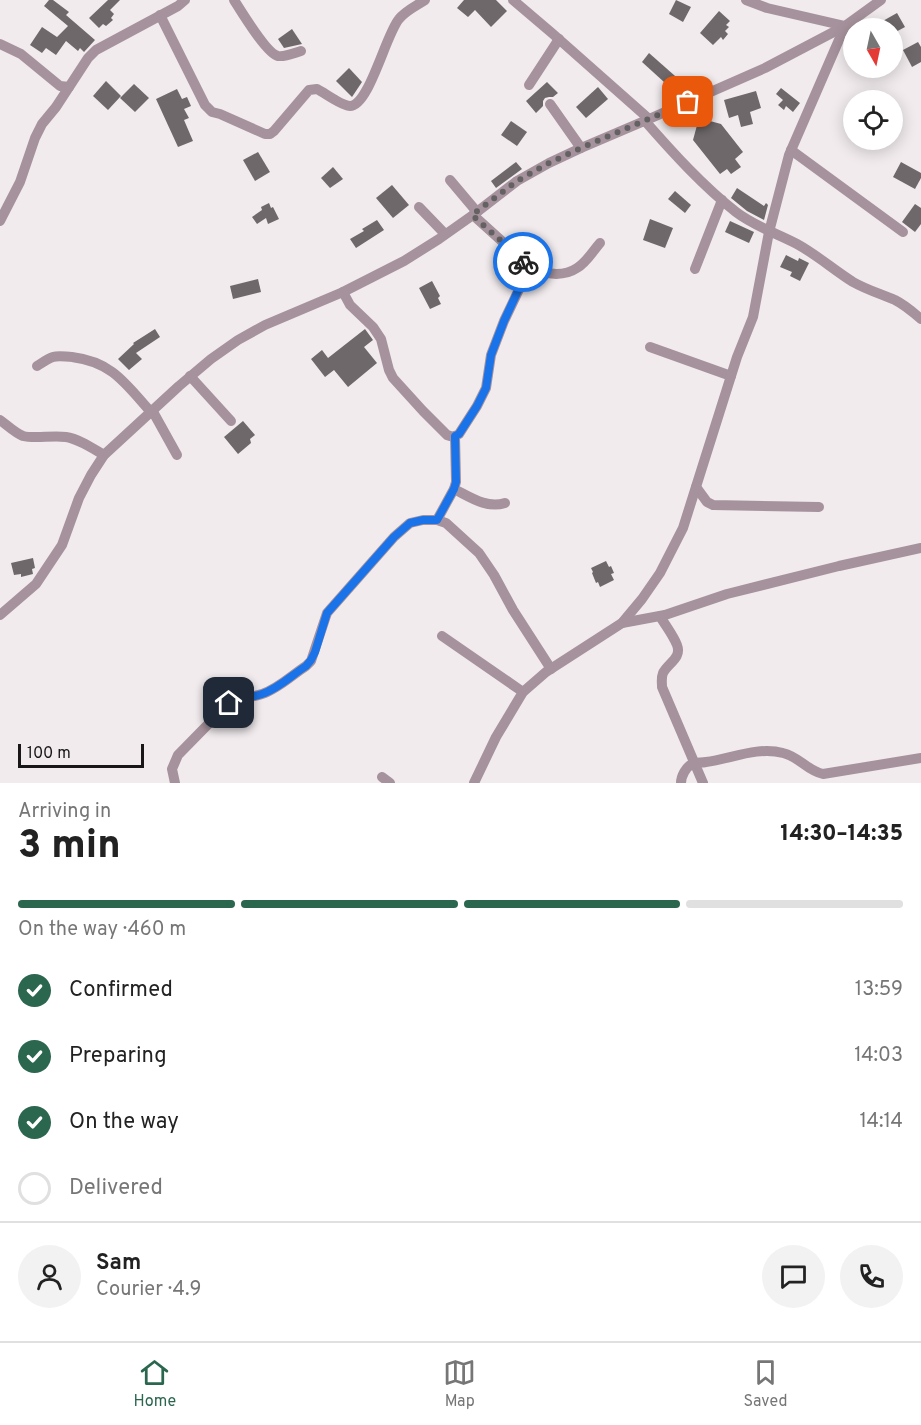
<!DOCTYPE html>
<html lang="en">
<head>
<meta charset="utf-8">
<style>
  body { margin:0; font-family:Overpass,sans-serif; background:#f2f2f2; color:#222; height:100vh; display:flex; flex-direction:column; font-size:22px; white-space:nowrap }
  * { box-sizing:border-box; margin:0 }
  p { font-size:20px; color:#767676 }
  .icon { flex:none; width:33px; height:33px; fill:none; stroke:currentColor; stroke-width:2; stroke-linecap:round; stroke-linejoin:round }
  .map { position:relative; height:783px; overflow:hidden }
  .side { display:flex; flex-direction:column; background:#fff; flex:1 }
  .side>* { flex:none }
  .needle { width:39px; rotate:171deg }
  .fabs { position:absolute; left:843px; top:18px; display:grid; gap:12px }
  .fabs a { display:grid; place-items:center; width:60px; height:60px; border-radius:50%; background:#fff; box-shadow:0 3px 15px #0003; font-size:30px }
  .scale { position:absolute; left:18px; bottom:15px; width:126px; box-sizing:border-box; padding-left:6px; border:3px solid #181617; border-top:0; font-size:16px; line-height:21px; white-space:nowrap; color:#181617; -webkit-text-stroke:4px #f1ebee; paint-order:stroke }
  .pin { position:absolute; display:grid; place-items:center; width:51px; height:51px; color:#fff; margin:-26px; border-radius:12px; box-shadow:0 3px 9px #0006 }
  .courier { position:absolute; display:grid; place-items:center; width:60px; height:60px; margin:-30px; border:4px solid #1a73e8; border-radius:50%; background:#fff; color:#222; box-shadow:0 2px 8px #0007 }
  .headline em { font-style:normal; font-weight:800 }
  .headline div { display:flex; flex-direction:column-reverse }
  .headline { display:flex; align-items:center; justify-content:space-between; height:102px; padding:0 18px }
  h1 { font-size:39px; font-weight:800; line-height:45px }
  .bar { display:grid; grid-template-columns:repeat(4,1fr); gap:9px 6px; align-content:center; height:72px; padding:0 18px }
  .bar i { height:8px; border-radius:4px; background:#e0e0e0 }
  .bar .current { background:#2b664f }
  .bar p { grid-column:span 4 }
  .line { display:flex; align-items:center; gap:15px; padding:0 18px; border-top:2px solid #e0e0e0 }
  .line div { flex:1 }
  .round { display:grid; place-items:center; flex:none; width:63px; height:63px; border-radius:32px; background:#f2f2f2 }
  ol { padding:0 18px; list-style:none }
  li { display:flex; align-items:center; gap:18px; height:66px }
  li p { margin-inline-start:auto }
  li .icon { padding:6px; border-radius:50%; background:#2b664f; color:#fff; stroke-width:4 }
  li:last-child { color:#767676 }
  li i { width:33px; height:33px; border:3px solid #e0e0e0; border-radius:50% }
  .tab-bar { display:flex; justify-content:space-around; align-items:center; height:84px; border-top:2px solid #e0e0e0; background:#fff; font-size:16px; color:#767676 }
  .tab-bar a { display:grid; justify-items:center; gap:3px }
  .tab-bar .current { color:#2b664f }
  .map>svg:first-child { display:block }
</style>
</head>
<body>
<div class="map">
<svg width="921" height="783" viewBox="0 0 921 783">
  <rect width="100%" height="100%" fill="#f1ebee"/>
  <!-- building -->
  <g fill="#6e686b">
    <path d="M 49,0 L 53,0 L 69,12 L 66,15 L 95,40 L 84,52 L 80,48 L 78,51 L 66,41 L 56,55 L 46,48 L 42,53 L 30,45 L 42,27 L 57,37 L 68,26 L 44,6 Z"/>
    <path d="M 108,0 L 120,0 L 110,10 L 114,14 L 111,18 L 113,20 L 106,26 L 103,24 L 99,28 L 89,18 Z"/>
    <path d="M 464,0 L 496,0 L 507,11 L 491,27 L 475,10 L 468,17 L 457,8 Z"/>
    <path d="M 676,0 L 691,7 L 683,22 L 669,14 Z"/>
    <path d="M 719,11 L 730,21 L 726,25 L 729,27 L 725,31 L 728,34 L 723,40 L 721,37 L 713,45 L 700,33 Z"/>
    <path d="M 897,13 L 905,27 L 892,34 L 892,28 L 885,28 L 881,22 Z"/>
    <path d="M 292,29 L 302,44 L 284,48 L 278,39 Z"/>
    <path d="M 918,42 L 921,47 L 921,62 L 912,67 L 903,50 Z"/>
    <path d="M 649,53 L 683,83 L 675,92 L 642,62 Z"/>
    <path d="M 349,68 L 362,82 L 352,97 L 336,81 Z"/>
    <path d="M 106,81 L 121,96 L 108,110 L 93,96 Z"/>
    <path d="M 547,82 L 558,93 L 553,97 L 549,97 L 545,98 L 543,101 L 543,106 L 536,113 L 526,101 Z"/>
    <path d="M 134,84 L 149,98 L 135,112 L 120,98 Z"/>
    <path d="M 598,87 L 608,99 L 586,118 L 576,107 Z"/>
    <path d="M 781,88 L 800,103 L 793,112 L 786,106 L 784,110 L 778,105 L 783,100 L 776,94 Z"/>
    <path d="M 177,89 L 182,99 L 187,97 L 191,106 L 184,109 L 189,118 L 184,120 L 193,141 L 178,147 L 156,99 Z"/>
    <path d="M 756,91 L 761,108 L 750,112 L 753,124 L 741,127 L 738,115 L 729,118 L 724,100 Z"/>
    <path d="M 699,118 L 721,124 L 743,152 L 735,159 L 741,167 L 731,174 L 727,169 L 720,174 L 693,140 Z"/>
    <path d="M 511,121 L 527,132 L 517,146 L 501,135 Z"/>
    <path d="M 258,152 L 270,172 L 255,181 L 243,160 Z"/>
    <path d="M 516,162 L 522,169 L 496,188 L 491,181 Z"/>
    <path d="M 901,162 L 921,173 L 921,178 L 915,189 L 893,177 Z"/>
    <path d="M 333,167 L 343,179 L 330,188 L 321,178 Z"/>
    <path d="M 392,185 L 409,205 L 393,218 L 376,198 Z"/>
    <path d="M 737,188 L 764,206 L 766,203 L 768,205 L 764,220 L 747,211 L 731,198 Z"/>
    <path d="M 675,191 L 691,205 L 685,213 L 668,199 Z"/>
    <path d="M 269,203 L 271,208 L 273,207 L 279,219 L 268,224 L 266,218 L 257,224 L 252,217 L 262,210 L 261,207 Z"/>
    <path d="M 915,204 L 921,208 L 921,224 L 915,232 L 902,222 Z"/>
    <path d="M 650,219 L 673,228 L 665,248 L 643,240 Z"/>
    <path d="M 377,220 L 384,230 L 356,248 L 350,239 L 364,231 L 362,229 Z"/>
    <path d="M 730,221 L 754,232 L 749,243 L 725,232 Z"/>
    <path d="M 786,255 L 798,261 L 799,258 L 809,263 L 800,281 L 790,276 L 792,272 L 780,267 Z"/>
    <path d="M 258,279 L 261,292 L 233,299 L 230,286 Z"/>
    <path d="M 432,281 L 440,296 L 438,298 L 441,304 L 430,309 L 419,288 Z"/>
    <path d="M 155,329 L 160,337 L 136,353 L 142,359 L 129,370 L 118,359 L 134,344 L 133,343 Z"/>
    <path d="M 365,329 L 373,340 L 364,347 L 377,363 L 348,387 L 334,370 L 325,377 L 311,359 L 322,350 L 328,358 Z"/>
    <path d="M 243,421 L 255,435 L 250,439 L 251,443 L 238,454 L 224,437 Z"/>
    <path d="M 33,558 L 35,568 L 32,569 L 33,574 L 21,577 L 21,574 L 14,575 L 11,563 Z"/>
    <path d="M 606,561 L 609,567 L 611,566 L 614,573 L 611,574 L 614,580 L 600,587 L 598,582 L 596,583 L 592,573 L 593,572 L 591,568 Z"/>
  </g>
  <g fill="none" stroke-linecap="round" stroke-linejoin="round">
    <!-- minor -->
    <g stroke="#a6929c" stroke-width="10">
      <path d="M 234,0 C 241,11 267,54 278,56 C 286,57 294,53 301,51"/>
      <path d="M 513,0 L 553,34 L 649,119"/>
      <path d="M 746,0 L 767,8 L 845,26"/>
      <path d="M 160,15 L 205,105 L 212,112 L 220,114 L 265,134 L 270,134 L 274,131 L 309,90 L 317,89 C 325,93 342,106 350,106 C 369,106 386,34 399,19 C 405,11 416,6 425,0"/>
      <path d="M 0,44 L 21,54 L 60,86 L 69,87"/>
      <path d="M 529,85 L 559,39"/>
      <path d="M 550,104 L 581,148"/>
      <path d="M 645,121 C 673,153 703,186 736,212 C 754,226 776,233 797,244 C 817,255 834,270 853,282 C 867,290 881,294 895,300 C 905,305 913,312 921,319"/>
      <path d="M 791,150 L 903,232"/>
      <path d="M 450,180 L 477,212"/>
      <path d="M 419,207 L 445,234"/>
      <path d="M 0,221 L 20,182 L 35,138 L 42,124 L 56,107 L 88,58 L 96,50 L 178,6 L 185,0"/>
      <path d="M 524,268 C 541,272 561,279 577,268 C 586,263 593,251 600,243"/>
      <path d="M 695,269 L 722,200"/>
      <path d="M 343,292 L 350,305 L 373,327 L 381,339 L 389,370 L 393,378 L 423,411 L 447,435 C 452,437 454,437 459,434 L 477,406 L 486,388 L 491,355 L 504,321 L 523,281 L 524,268 L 523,262 L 515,253 L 473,215"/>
      <path d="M 650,347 L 731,376"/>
      <path d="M 37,366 C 42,363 47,359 53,357 C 59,355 66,357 72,357 C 112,362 125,383 150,411"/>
      <path d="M 190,376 L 231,421"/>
      <path d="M 152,410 L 177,455"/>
      <path d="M 0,420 C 7,425 15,433 23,436 C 35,439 52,435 66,437 C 79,439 92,448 104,455"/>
      <path d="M 696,487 L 707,502 L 713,505 L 819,507"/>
      <path d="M 454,489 C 470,497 487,509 505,503"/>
      <path d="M 437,520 L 454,489 L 456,482 L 455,436"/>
      <path d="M 0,615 L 36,584 L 62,545 L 79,498 L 91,475 L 104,455 L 179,386 L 211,359 L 238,340 L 265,325 L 343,292 L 404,261 L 439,239 L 473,215 L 517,181 L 549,163 L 581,148 L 649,119 L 765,68 L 845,26"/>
      <path d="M 660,616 C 665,625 673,635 677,645 C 682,658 668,663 663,673 C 661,678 662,682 662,687 L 703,783"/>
      <path d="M 622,623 L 665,615 L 727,594 L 839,566 L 921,548"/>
      <path d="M 442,636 L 523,692"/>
      <path d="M 382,777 L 390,783"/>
      <path d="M 175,783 L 172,769 L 178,755 L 229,703 C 240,697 251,698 262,694 C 278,689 292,675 306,666 L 311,661 L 327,613 L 394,537 L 410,523 L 423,520 L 437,520 L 446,523 L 479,553 L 494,575 L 513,610 L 551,669"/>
      <path d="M 474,783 L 496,737 L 523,692 L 546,672 L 622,623 L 642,599 L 660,573 L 683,528 L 737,357 L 753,317 L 769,232 L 789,155 L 845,26 L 881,0"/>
      <path d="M 681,783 C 681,776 686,767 692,764 C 696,762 701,763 706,762 C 730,759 758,746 783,753 C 800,757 806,770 823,774 L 921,758"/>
    </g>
  </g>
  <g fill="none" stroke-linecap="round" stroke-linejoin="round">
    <!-- done -->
    <path stroke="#646162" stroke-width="6" stroke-dasharray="0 10.8" d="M 523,262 L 508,247 L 472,215 L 517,181 L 549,163 L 581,148 L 688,102"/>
    <!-- route -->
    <path stroke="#1a73e8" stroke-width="8" d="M 229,703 C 240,697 251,698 262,694 C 278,689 292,675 306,666 L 311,660 L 315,652 L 327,613 L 394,537 L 410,523 L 423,520 L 437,520 L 454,489 L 456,482 L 455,436 L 459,434 L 477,406 L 486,388 L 491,355 L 504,321 L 523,280 L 524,268 L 523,262"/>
  </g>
</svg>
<div class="fabs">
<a><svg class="needle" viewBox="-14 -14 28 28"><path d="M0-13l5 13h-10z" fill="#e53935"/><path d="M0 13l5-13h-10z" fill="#767676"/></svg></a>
<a><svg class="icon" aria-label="locate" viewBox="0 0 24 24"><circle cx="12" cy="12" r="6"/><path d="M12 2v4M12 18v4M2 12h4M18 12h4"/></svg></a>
</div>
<div class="scale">100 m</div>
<div class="pin" style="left:688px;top:102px;background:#ea580c"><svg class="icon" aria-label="bag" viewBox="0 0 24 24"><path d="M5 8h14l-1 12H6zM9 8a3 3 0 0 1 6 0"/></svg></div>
<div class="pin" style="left:229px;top:703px;background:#1f2937"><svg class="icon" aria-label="home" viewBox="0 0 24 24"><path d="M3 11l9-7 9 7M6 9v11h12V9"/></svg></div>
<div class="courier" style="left:523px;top:262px"><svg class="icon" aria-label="bike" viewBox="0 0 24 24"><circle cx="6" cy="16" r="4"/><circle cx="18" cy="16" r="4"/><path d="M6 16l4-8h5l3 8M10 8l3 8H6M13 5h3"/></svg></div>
</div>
<section class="side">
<div class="headline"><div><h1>3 min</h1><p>Arriving in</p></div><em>14:30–14:35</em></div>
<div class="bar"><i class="current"></i><i class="current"></i><i class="current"></i><i></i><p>On the way · 460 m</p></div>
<ol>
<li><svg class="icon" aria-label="check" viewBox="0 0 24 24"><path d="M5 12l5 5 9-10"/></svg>Confirmed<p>13:59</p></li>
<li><svg class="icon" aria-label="check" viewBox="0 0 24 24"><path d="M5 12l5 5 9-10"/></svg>Preparing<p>14:03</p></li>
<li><svg class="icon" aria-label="check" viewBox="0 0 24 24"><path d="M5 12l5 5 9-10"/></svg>On the way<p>14:14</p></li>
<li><i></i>Delivered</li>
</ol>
<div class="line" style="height:108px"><a class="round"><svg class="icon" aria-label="person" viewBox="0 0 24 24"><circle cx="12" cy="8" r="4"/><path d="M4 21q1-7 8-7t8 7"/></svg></a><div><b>Sam</b><p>Courier · 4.9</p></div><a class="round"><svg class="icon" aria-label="chat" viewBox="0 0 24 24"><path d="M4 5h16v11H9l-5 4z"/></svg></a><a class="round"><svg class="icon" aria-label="phone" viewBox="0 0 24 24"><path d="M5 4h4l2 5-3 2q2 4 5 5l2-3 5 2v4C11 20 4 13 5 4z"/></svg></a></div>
</section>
<nav class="tab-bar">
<a class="current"><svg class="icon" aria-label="home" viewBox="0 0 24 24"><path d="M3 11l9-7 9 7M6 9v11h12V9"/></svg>Home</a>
<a><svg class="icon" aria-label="map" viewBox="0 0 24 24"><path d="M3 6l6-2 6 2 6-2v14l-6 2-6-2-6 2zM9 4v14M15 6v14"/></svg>Map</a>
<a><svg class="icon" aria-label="saved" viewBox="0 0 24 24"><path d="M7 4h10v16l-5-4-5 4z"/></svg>Saved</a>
</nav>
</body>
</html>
